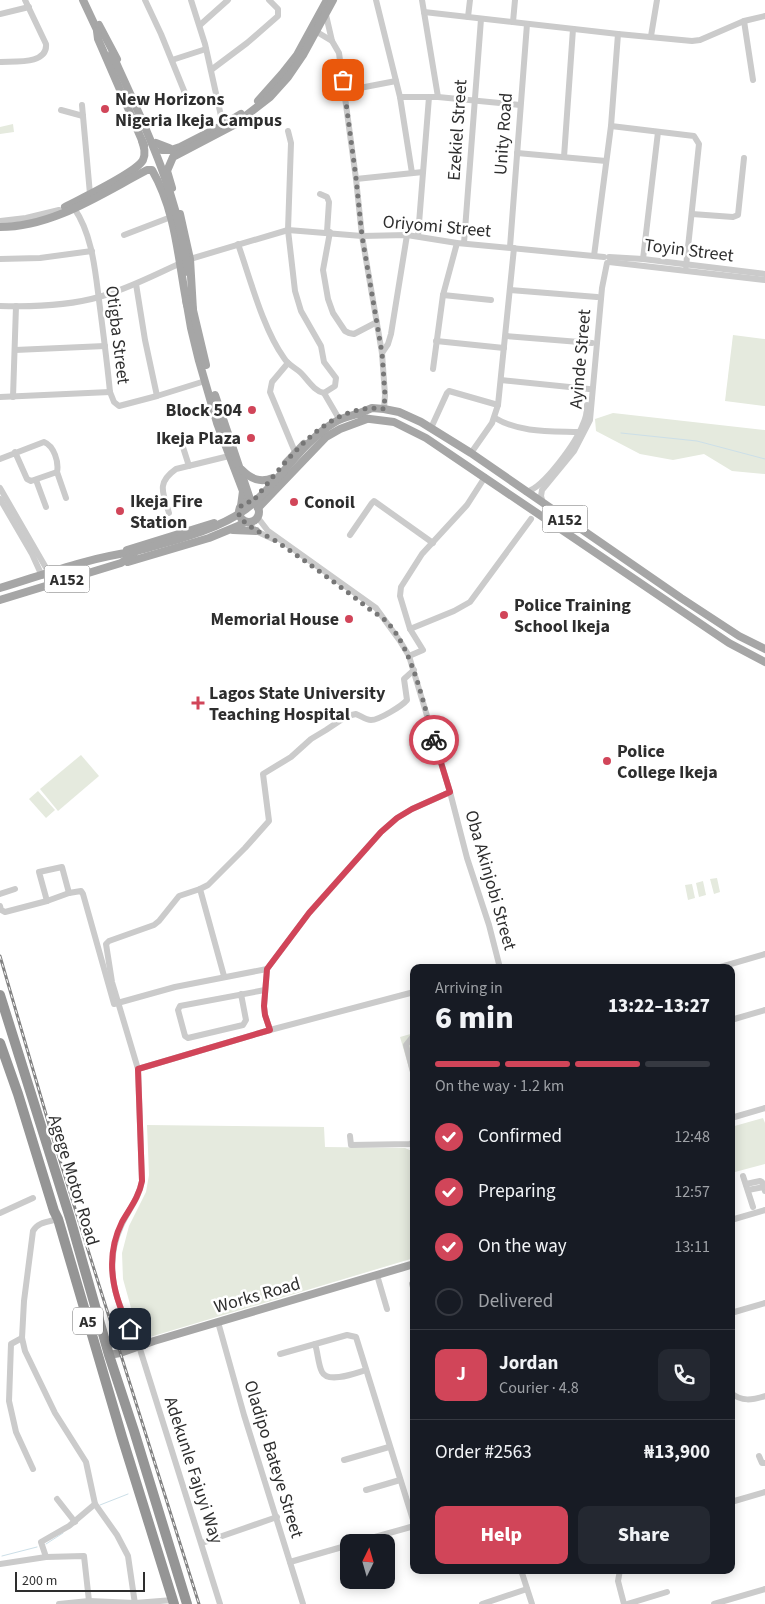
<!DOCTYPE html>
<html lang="en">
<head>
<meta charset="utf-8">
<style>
  body { margin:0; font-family:"Source Sans 3",sans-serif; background:#242831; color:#f1f3f6; height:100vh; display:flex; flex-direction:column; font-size:19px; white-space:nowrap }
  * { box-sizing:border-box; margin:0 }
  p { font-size:16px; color:#9ea1a6 }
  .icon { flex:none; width:28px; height:28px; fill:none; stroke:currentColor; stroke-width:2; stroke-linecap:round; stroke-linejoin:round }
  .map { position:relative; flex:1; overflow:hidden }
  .details { position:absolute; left:410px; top:964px; width:325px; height:610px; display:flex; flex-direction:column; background:#171b24; border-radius:10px; box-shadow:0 2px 12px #0003 }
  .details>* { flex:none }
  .needle { width:32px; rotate:5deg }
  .fabs { position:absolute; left:340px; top:1534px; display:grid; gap:10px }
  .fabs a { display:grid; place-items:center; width:55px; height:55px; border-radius:10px; background:#171b24; box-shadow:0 2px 12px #0003; font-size:25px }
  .scale { position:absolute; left:15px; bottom:12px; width:130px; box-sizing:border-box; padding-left:5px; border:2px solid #2e2e2e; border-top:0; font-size:14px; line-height:18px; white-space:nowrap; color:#2e2e2e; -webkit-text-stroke:4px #fff; paint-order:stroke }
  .pin { position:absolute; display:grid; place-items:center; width:42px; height:42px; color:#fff; margin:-21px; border-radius:10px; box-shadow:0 2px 8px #0006 }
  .courier { position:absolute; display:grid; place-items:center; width:50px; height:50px; margin:-25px; border:4px solid #d14559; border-radius:50%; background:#fff; color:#222; box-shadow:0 1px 6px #0007 }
  .headline em { font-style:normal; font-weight:800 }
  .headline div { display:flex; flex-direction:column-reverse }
  .headline { display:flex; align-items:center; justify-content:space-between; height:85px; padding:0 25px }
  h1 { font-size:32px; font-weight:800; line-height:38px }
  .bar { display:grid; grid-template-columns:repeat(4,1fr); gap:8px 5px; align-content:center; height:60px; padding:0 25px }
  .bar i { height:6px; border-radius:4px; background:#363941 }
  .bar .selected { background:#d14559 }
  .bar p { grid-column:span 4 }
  .line { display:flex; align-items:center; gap:12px; padding:0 25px; border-top:1px solid #363941 }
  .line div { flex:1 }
  .round { display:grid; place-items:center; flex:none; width:52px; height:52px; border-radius:10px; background:#242831 }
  ol { padding:0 25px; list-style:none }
  li { display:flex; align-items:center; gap:15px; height:55px }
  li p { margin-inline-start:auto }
  li .icon { padding:5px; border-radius:50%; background:#d14559; color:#fff; stroke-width:4 }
  li:last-child { color:#9ea1a6 }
  li i { width:28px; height:28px; border:2px solid #363941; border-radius:50% }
  .cta { display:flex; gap:10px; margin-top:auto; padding:10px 25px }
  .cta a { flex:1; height:58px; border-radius:10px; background:#d14559; color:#fff; font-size:20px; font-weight:800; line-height:58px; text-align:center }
  .cta a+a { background:#242831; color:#f1f3f6 }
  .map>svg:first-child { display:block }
</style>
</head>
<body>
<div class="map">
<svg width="765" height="1604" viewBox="0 0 765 1604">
  <rect width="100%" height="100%" fill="#fff"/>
  <!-- green -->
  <g fill="#e5eade">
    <path d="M 13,124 L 14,132 L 0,134 L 0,127 Z"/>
    <path d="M 733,335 L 765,339 L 765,406 L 725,401 Z"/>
    <path d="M 613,413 L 765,430 L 765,474 L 732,471 L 704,454 L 673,460 L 640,454 L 596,431 L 595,419 Z"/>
    <path d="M 81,755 L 99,776 L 58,811 L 40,789 Z"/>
    <path d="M 38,791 L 55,810 L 46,818 L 29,799 Z"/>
    <path d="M 717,878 L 720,892 L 714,894 L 710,879 Z"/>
    <path d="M 703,881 L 706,895 L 699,897 L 696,883 Z"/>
    <path d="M 692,884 L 695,898 L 688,900 L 685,885 Z"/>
    <path d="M 414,1033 L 414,1085 L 400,1037 Z"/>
    <path d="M 763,1118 L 765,1123 L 765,1164 L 735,1172 L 731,1160 L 731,1127 Z"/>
    <path d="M 147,1125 L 324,1127 L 325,1147 L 405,1148 L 414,1152 L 414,1258 L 140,1340 L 123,1279 L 122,1253 L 129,1226 L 146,1192 L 149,1175 Z"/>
  </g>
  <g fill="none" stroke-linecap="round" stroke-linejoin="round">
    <!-- stream -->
    <g stroke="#ccdfe8" stroke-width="1">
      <path d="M 621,433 L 697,441 L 765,459"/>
      <path d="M 100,1505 L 128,1494"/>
      <path d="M 46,1544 L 63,1533"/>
      <path d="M 2,1556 L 37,1547"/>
    </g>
    <!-- minor -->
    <g stroke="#cbcbcb" stroke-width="6">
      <path d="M 145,0 L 161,34 L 189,103"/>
      <path d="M 191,0 L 205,44 L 223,125"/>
      <path d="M 376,0 L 400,97 L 412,173"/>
      <path d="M 422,0 L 438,97"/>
      <path d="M 424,12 L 618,34 L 692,41 L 700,40 L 744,21 L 765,16"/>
      <path d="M 0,14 L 29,7"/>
      <path d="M 326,15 L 332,41"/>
      <path d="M 468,17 L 470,0"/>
      <path d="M 744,21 L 753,80"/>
      <path d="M 513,22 L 515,0"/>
      <path d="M 200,25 L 228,0"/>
      <path d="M 317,32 L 332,41 L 339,53 L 356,179 L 362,236 L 382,353 L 385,395 L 384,409"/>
      <path d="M 651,36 L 657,0"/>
      <path d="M 172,60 L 206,49"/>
      <path d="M 0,62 C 14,61 48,65 46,44 L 25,0"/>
      <path d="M 211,70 L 247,43 L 278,16 L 278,9 L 269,0"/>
      <path d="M 344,91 L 396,81"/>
      <path d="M 400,97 L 438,97 L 520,105"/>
      <path d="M 82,105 L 90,194"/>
      <path d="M 61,110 L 83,116"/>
      <path d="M 611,126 L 694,136 L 699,144 L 686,266"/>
      <path d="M 288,131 L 291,143 L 288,230 L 295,291 L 301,311 L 321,346 L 324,362 L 336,378 L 335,386 L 324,393"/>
      <path d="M 517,153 L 606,161"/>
      <path d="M 564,157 L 573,29"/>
      <path d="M 356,179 L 423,172"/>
      <path d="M 320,194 L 327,197 L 329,202 L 327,232"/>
      <path d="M 74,208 C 92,234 95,269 99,300 C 103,331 107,361 110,392 L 114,402 L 119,406 L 157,396 L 205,381"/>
      <path d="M 692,214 L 733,217 L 738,215 L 744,158"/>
      <path d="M 0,221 L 26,218 L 59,210"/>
      <path d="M 330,232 L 323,270 L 328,299 L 333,313 L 345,331 L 349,333 L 354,334 L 377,322"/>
      <path d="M 124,235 L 171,217"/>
      <path d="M 418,236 L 429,97"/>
      <path d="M 464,243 L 481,19"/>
      <path d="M 238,244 C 250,278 263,329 284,358 C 288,365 296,368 301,373 C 308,380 314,391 324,393"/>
      <path d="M 510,247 L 527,24"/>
      <path d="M 594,256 L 611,126 L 618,34"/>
      <path d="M 609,257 L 643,259 L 765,274"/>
      <path d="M 0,259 L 40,258 L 92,251"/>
      <path d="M 190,259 L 288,230 L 362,236 L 407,235 L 457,243 L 604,257"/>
      <path d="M 643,259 L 658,132"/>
      <path d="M 609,262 L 765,280"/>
      <path d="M 136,284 L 145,340 L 157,396"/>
      <path d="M 510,290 L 597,297"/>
      <path d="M 443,295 L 491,300"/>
      <path d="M 0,306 C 33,307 68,306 99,297 C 128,289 154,275 181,263"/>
      <path d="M 506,336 L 592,343"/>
      <path d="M 436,341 L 504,348"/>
      <path d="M 15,350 L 105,346"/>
      <path d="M 382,353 L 388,344 L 391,334 L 407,235"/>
      <path d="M 288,363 L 272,382 L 270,392 L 295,452"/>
      <path d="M 433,369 L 443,295 L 457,243"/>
      <path d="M 501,380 L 589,389"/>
      <path d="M 324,393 L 338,417"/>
      <path d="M 0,397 L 110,392"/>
      <path d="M 13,397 L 16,306"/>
      <path d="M 495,418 C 520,433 551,431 579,432"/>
      <path d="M 431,428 L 447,393 L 449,391 L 498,405"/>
      <path d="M 181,441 L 189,466"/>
      <path d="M 471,453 L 492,423 L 498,405 L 514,248"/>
      <path d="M 0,459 L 44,442 C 54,446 59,462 57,472 L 31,481 L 27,479 L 15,452"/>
      <path d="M 57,472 L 66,498"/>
      <path d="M 36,480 L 46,507"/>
      <path d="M 0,488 L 49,573"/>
      <path d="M 526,492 C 544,488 577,441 583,424 C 586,418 587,411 587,405"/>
      <path d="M 0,499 L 32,554 L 42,576"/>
      <path d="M 543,503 L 541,496 L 542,490 L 574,451 L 590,420 L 602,288 L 607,263"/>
      <path d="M 169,513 C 163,493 156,483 176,469 L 229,456"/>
      <path d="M 258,518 L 268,531 L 376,608 L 400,641 L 409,656 L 450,792 L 467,858 L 489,925 L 500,968"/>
      <path d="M 247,522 L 256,531 L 273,539"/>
      <path d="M 350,535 L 372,503 L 374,501 L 433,543"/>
      <path d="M 410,629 L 454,611 L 470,602 L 531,519"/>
      <path d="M 409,656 L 423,650 L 410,629 L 400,596 L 401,587 L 422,554 L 467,505 L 485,477"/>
      <path d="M 200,889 L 179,896 L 159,921 L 154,925 L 109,941 L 106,944 L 112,982 L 138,1069 L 142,1181 C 139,1199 128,1210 121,1226 C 101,1271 118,1306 139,1346 L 220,1604"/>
      <path d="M 0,894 L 15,889"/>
      <path d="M 47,901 L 39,872 L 62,867 L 69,893"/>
      <path d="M 0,906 L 1,910 L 5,912 L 47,901 L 69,893 L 81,891 L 83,894 L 114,1004 L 175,987 L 267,969"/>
      <path d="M 717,968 L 765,954"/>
      <path d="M 224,976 L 200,889 L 208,885 L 245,848 L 269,821 L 263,774 L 291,757 L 311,739 L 326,730 L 347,716 L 356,714 C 361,716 366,720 371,720 C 379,720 402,706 407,700 L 404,679 L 414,670"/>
      <path d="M 241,994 L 246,1020 L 243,1025 L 188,1038 L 185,1036 L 178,1010 L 180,1006 L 265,990"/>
      <path d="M 731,1020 L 765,1010"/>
      <path d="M 270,1030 L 265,1015 L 264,1007 L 267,969 L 309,913 L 381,832 L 397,818 L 412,809 L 450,792"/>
      <path d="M 414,1035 L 406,1045 L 414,1076"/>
      <path d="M 138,1069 L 270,1030 L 414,992"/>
      <path d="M 731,1118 L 765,1108"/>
      <path d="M 350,1136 L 351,1145 L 410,1144 L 414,1142"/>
      <path d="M 743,1176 L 753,1207"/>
      <path d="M 746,1184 L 760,1181 L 762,1182 L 765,1191"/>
      <path d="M 748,1190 L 764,1187"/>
      <path d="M 0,1213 L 33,1198"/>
      <path d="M 58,1219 C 48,1222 38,1222 33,1231 L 24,1301 L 22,1338 L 25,1351 L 55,1413 L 86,1462 L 95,1504 L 117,1535 L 128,1556 L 135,1604"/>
      <path d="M 731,1220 L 765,1210"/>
      <path d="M 377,1275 L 387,1309"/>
      <path d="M 412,1284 L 414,1291"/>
      <path d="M 731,1313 L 765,1303"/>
      <path d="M 218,1322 L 244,1415 L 303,1604"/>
      <path d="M 22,1338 L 11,1344 L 9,1401 L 16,1432 L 33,1469"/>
      <path d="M 315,1344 C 318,1353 318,1364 322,1372 C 328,1384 356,1373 366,1370"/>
      <path d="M 280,1354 L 347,1335 L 356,1337 L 414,1523"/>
      <path d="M 731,1393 C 742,1402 752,1400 765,1396"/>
      <path d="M 759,1456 L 762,1463 L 765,1463"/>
      <path d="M 344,1460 L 389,1447"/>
      <path d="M 366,1490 L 400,1480"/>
      <path d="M 57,1499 L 75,1522"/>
      <path d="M 731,1502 L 765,1492"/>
      <path d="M 357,1542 L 414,1526"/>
      <path d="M 202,1543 L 277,1517"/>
      <path d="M 46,1557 L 41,1542 L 69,1526 L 95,1504"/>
      <path d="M 290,1562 L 349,1545"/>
      <path d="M 0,1564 L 46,1557 L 84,1556 L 89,1601"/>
      <path d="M 521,1570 L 532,1604"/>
      <path d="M 620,1570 L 618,1581 L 624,1604"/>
      <path d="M 59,1604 L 89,1601 L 135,1603 L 173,1600"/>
      <path d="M 482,1604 L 527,1589"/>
      <path d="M 627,1604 L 667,1592"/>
      <path d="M 714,1604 L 765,1589"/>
    </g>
    <!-- major -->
    <g stroke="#a6a6a6" stroke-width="8">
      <path d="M 83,0 L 98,32"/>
      <path d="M 99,25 L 117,59"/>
      <path d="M 97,31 L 98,39 L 144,145"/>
      <path d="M 258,101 L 282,74 L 297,55 L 327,0"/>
      <path d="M 156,143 L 169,148"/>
      <path d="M 162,150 L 171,150 L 180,147 L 223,125 L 241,114"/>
      <path d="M 172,188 L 167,171 L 173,157 L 234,125 L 270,97 L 288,77 L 303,55 L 333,0"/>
      <path d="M 65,207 C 80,199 136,173 143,160 C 146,153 144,147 142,141"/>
      <path d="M 180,214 L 190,259 L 193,310"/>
      <path d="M 0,227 C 53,227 101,194 147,170 L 152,170 C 176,211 178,259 187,305"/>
      <path d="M 186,299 L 191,328 L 199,361 L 217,423 L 243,491 L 241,506"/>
      <path d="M 192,306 L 206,365"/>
      <path d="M 215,395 L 251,502"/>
      <path d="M 360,413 L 372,408 L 384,409 L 399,412 L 421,422 L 471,453 L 681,598 L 739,636 L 765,649"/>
      <path d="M 362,418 L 394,422 L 426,438 L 729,643 L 765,662"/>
      <path d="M 286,463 L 304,444"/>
      <path d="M 242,470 C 251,479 260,483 273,478"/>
      <circle cx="249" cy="512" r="10"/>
      <path d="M 258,508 L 326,437 L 340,429 L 367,419"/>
      <path d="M 233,530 L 256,531"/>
      <path d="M 127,550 L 214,523"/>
      <path d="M 128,562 L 209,538 L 238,526 L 245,522"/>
      <path d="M 0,588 C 43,575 87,558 133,552"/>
      <path d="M 0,600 L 121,563 L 133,555"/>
      <path d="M 109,1355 L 120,1353 L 154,1341 L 414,1264"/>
    </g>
    <!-- highway -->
    <g stroke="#959595" stroke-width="10">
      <path d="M 0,995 L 70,1218 L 109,1355 L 134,1431 L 187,1604"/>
      <path d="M 0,1043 L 18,1094 L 54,1211 L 58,1219 L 122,1437 L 174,1604"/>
    </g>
    <!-- rail casing -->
    <g stroke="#838383" stroke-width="3">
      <path id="rail" d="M 0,956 L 52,1135 L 199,1604"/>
    </g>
    <!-- rail -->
    <use href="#rail" stroke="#fff" stroke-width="1" stroke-dasharray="4" stroke-linecap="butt"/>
    <!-- major-bridge -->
    <g stroke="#a6a6a6" stroke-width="8">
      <path d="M 112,54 C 145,126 178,193 188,272"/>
      <path d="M 133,552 C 167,542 217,531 246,509 C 279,484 299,444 335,422 C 343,417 352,416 360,413"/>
    </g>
  </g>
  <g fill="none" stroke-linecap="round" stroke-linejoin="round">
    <!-- done -->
    <path stroke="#777" stroke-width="5" stroke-dasharray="0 9" d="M 343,80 L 356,178 L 362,236 L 382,353 L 385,395 L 384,409 C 326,401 285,464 252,502 L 247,502 L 241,506 L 239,515 C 244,526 268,536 279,543 C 311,565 343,588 373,612 C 409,628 423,704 434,740"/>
    <!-- route -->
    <path stroke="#d14559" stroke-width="6" d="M 130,1329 C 113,1296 104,1258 122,1222 C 130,1208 139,1197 142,1181 L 138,1069 L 270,1030 L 265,1015 L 264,1006 L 267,969 L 309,913 L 381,832 L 397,818 L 412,809 L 450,792 L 434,740"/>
  </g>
  <!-- markers -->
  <g fill="#d14559" stroke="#fff" stroke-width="2">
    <circle cx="105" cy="109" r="5"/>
    <circle cx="252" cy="410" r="5"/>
    <circle cx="251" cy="438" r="5"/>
    <circle cx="294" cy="502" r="5"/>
    <circle cx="120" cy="511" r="5"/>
    <circle cx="504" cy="615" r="5"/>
    <circle cx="349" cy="619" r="5"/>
    <path d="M195.5 695.5h5v5h5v5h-5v5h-5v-5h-5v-5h5z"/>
    <circle cx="607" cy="761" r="5"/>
  </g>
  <g text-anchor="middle" stroke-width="5" stroke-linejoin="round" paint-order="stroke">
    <!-- shield labels -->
    <g fill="#fff" stroke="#6d6d6d" stroke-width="1">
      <rect x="542.5" y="505.5" width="45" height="27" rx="4"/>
      <rect x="44.5" y="565.5" width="45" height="27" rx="4"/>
      <rect x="73" y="1307.5" width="30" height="27" rx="4"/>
    </g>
    <g font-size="16" font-weight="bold" fill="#2e2e2e">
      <text x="565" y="525">A152</text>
      <text x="67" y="585">A152</text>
      <text x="88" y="1327">A5</text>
    </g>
    <!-- poi labels -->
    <g font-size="18" font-weight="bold" fill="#2e2e2e" stroke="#fff" text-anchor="start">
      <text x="115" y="105">New Horizons<tspan x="115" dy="21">Nigeria Ikeja Campus</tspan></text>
      <text x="242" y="416" text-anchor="end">Block 504</text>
      <text x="241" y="444" text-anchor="end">Ikeja Plaza</text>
      <text x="130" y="507">Ikeja Fire<tspan x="130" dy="21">Station</tspan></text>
      <text x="304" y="508">Conoil</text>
      <text x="514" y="611">Police Training<tspan x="514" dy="21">School Ikeja</tspan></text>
      <text x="339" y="625" text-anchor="end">Memorial House</text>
      <text x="209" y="699">Lagos State University<tspan x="209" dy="21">Teaching Hospital</tspan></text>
      <text x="617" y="757">Police<tspan x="617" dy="21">College Ikeja</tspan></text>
    </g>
    <!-- street labels -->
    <g font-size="18" fill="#2e2e2e" stroke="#fff">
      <text transform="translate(457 130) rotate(-86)" y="6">Ezekiel Street</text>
      <text transform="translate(503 134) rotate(-86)" y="6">Unity Road</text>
      <text transform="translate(437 226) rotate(5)" y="6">Oriyomi Street</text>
      <text transform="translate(689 250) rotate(7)" y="6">Toyin Street</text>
      <text transform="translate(118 335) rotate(83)" y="6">Otigba Street</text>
      <text transform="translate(580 359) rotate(-85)" y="6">Ayinde Street</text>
      <text transform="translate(491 880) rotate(74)" y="6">Oba Akinjobi Street</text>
      <text transform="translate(74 1180) rotate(73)" y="6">Agege Motor Road</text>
      <text transform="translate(257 1295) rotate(-16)" y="6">Works Road</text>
      <text transform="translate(274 1459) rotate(73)" y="6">Oladipo Bateye Street</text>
      <text transform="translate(194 1470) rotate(72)" y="6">Adekunle Fajuyi Way</text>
    </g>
  </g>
</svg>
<div class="fabs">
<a><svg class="needle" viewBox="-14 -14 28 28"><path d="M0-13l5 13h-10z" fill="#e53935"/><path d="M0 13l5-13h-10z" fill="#9ea1a6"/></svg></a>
</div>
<div class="scale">200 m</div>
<div class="pin" style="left:343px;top:80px;background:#ea580c"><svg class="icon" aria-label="bag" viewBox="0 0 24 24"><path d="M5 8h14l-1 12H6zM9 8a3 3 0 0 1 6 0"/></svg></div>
<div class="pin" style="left:130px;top:1329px;background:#1f2937"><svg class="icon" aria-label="home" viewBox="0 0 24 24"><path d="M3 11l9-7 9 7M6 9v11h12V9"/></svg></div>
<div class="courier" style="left:434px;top:740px"><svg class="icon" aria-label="bike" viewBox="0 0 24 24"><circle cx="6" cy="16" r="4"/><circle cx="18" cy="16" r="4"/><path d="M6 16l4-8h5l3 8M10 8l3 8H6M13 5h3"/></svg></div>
<section class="details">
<div class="headline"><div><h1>6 min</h1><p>Arriving in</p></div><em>13:22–13:27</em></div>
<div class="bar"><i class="selected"></i><i class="selected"></i><i class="selected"></i><i></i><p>On the way · 1.2 km</p></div>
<ol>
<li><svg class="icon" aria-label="check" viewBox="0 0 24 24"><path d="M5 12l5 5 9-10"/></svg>Confirmed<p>12:48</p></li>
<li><svg class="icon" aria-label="check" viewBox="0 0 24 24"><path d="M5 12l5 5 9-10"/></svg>Preparing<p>12:57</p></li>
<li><svg class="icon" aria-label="check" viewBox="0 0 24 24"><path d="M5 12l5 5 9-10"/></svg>On the way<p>13:11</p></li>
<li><i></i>Delivered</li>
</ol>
<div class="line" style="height:90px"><b class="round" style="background:#d14559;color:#fff">J</b><div><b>Jordan</b><p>Courier · 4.8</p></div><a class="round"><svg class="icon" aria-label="phone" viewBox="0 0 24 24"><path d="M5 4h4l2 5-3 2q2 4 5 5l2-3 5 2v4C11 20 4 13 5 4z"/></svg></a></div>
<div class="line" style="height:65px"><div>Order #2563</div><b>₦13,900</b></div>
<div class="cta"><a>Help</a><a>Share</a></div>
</section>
</div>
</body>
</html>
